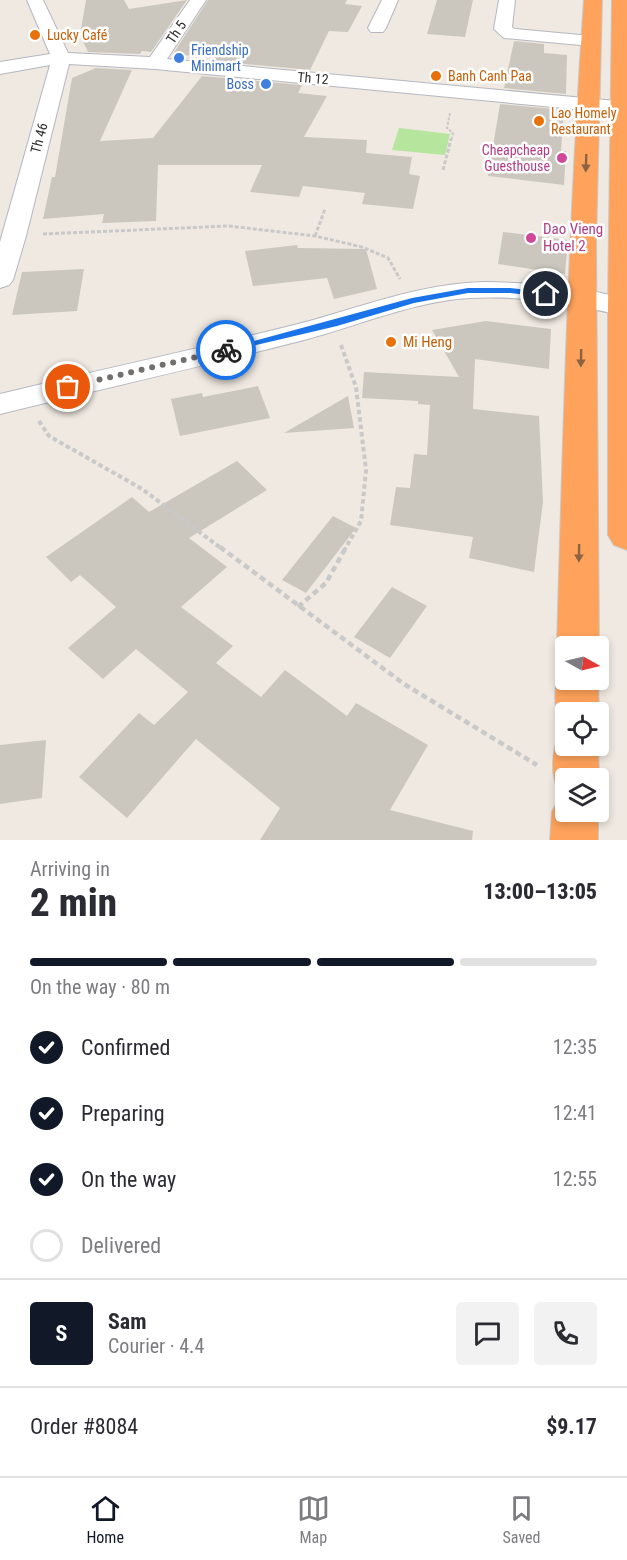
<!DOCTYPE html>
<html lang="en">
<head>
<meta charset="utf-8">
<style>
  body { margin:0; font-family:"Roboto Condensed",sans-serif; background:#f2f2f3; color:#2b2b33; height:100vh; display:flex; flex-direction:column; font-size:22px; white-space:nowrap }
  * { box-sizing:border-box; margin:0 }
  p { font-size:20px; color:#7c7c81 }
  .icon { flex:none; width:33px; height:33px; fill:none; stroke:currentColor; stroke-width:2; stroke-linecap:round; stroke-linejoin:round }
  .map { position:relative; height:840px; overflow:hidden }
  .side { display:flex; flex-direction:column; background:#fff; flex:1 }
  .side>* { flex:none }
  .needle { width:39px; rotate:98deg }
  .fabs { position:absolute; left:555px; top:636px; display:grid; gap:12px }
  .fabs a { display:grid; place-items:center; width:54px; height:54px; border-radius:6px; background:#fff; box-shadow:0 3px 9px #0003; font-size:30px }
  .pin { position:absolute; display:grid; place-items:center; width:51px; height:51px; color:#fff; margin:-26px; border:3px solid #fff; border-radius:50%; box-shadow:0 2px 6px #0007 }
  .courier { position:absolute; display:grid; place-items:center; width:60px; height:60px; margin:-30px; border:4px solid #1a73e8; border-radius:50%; background:#fff; color:#222; box-shadow:0 2px 8px #0007 }
  .summary em { font-style:normal; font-weight:800 }
  .summary div { display:flex; flex-direction:column-reverse }
  .summary { display:flex; align-items:center; justify-content:space-between; height:102px; padding:0 30px }
  h1 { font-size:39px; font-weight:800; line-height:45px }
  .bar { display:grid; grid-template-columns:repeat(4,1fr); gap:9px 6px; align-content:center; height:72px; padding:0 30px }
  .bar i { height:8px; border-radius:4px; background:#e1e1e2 }
  .bar .on { background:#111827 }
  .bar p { grid-column:span 4 }
  .line { display:flex; align-items:center; gap:15px; padding:0 30px; border-top:2px solid #e1e1e2 }
  .line div { flex:1 }
  .round { display:grid; place-items:center; flex:none; width:63px; height:63px; border-radius:6px; background:#f2f2f3 }
  ol { padding:0 30px; list-style:none }
  li { display:flex; align-items:center; gap:18px; height:66px }
  li p { margin-inline-start:auto }
  li .icon { padding:6px; border-radius:50%; background:#111827; color:#fff; stroke-width:4 }
  li:last-child { color:#7c7c81 }
  li i { width:33px; height:33px; border:3px solid #e1e1e2; border-radius:50% }
  .tab-bar { display:flex; justify-content:space-around; align-items:center; height:84px; border-top:2px solid #e1e1e2; background:#fff; font-size:16px; color:#7c7c81 }
  .tab-bar a { display:grid; justify-items:center; gap:3px }
  .tab-bar .on { color:#111827 }
  .map>svg:first-child { display:block }
</style>
</head>
<body>
<div class="map">
<svg width="627" height="840" viewBox="0 0 627 840">
  <rect width="100%" height="100%" fill="#efe9e1"/>
  <!-- green -->
  <path fill="#b6e59e" d="M 399,128 L 450,134 L 445,155 L 392,150 Z"/>
  <!-- building -->
  <g fill="#cbc7bf">
    <path d="M 86,0 L 124,0 L 129,9 L 187,0 L 151,52 L 142,51 L 140,54 L 88,52 L 80,35 Z"/>
    <path d="M 208,0 L 347,0 L 345,4 L 362,6 L 348,32 L 329,31 L 310,70 L 214,61 L 216,58 L 173,54 Z"/>
    <path d="M 437,0 L 473,0 L 465,37 L 427,34 Z"/>
    <path d="M 514,41 L 544,44 L 544,53 L 567,55 L 566,94 L 504,88 Z"/>
    <path d="M 96,68 L 132,70 L 100,141 L 153,138 L 202,76 L 302,85 L 298,93 L 327,96 L 304,137 L 367,140 L 366,153 L 412,157 L 409,174 L 420,176 L 413,209 L 362,204 L 365,193 L 303,186 L 299,197 L 250,192 L 262,165 L 158,165 L 156,221 L 102,223 L 104,214 L 43,219 L 52,177 L 55,177 L 72,78 Z"/>
    <path d="M 500,104 L 564,110 L 561,151 L 566,151 L 564,185 L 488,176 Z"/>
    <path d="M 503,232 L 568,240 L 565,274 L 498,264 Z"/>
    <path d="M 297,245 L 298,248 L 366,249 L 377,289 L 334,299 L 327,278 L 253,286 L 245,251 Z"/>
    <path d="M 84,269 L 77,311 L 12,315 L 22,272 Z"/>
    <path d="M 486,321 L 551,329 L 549,369 L 475,359 L 473,409 L 539,416 L 543,502 L 534,572 L 469,558 L 473,537 L 390,525 L 396,487 L 410,488 L 414,454 L 427,455 L 430,405 L 418,404 L 418,401 L 362,398 L 364,372 L 459,377 L 432,330 Z"/>
    <path d="M 258,386 L 270,418 L 180,436 L 171,399 L 202,393 L 203,397 Z"/>
    <path d="M 348,396 L 354,428 L 284,433 Z"/>
    <path d="M 237,461 L 267,490 L 189,538 L 227,567 L 181,607 L 233,646 L 216,663 L 261,697 L 285,670 L 347,716 L 356,703 L 428,745 L 390,810 L 473,831 L 472,840 L 260,840 L 280,808 L 196,739 L 127,818 L 79,777 L 139,713 L 154,725 L 188,692 L 136,649 L 103,679 L 68,648 L 116,607 L 80,575 L 71,582 L 46,557 L 132,497 L 149,512 Z"/>
    <path d="M 333,516 L 356,528 L 306,593 L 282,580 Z"/>
    <path d="M 392,587 L 427,606 L 390,658 L 354,637 Z"/>
    <path d="M 46,740 L 42,798 L 0,804 L 0,745 Z"/>
  </g>
  <g fill="none" stroke-linecap="round" stroke-linejoin="round">
    <!-- minor casing -->
    <g stroke="#b4b7c1" stroke-width="2">
      <g id="minor">
        <path d="M 27,0 L 43,0 L 68,53 L 150,57 L 190,0 L 206,0 L 167,59 L 627,102 L 627,114 L 155,69 L 69,64 L 26,236 L 13,280 L 9,285 L 0,288 L 0,242 L 50,65 L 0,74 L 0,62 L 50,54 Z"/>
        <path d="M 382,0 L 398,0 L 386,28 L 383,32 L 371,32 L 368,28 Z"/>
        <path d="M 499,0 L 515,0 L 512,27 L 515,29 L 591,36 L 597,37 L 600,41 L 597,45 L 591,46 L 504,38 L 494,29 Z"/>
        <path d="M 485,282 C 531,283 582,285 627,300 L 627,317 C 576,304 524,295 470,298 C 415,301 357,326 304,340 C 203,366 101,389 0,414 L 0,394 C 99,370 199,349 298,324 C 360,308 420,283 485,282 Z"/>
      </g>
    </g>
    <!-- highway casing -->
    <g stroke="#c9c9c9" stroke-width="2">
      <g id="highway">
        <path d="M 584,0 L 602,0 L 596,242 L 599,646 L 566,646 L 566,660 L 557,646 C 563,430 569,215 584,0 Z"/>
        <path d="M 612,0 L 627,0 L 627,550 L 614,545 L 608,535 L 608,307 Z"/>
        <path d="M 566,665 L 566,680 L 598,680 L 599,712 L 566,712 L 566,728 L 562,726 C 553,707 553,686 562,666 Z"/>
        <path d="M 566,729 L 566,746 L 598,746 L 599,778 L 598,779 L 566,778 L 566,812 L 598,812 L 598,840 L 550,840 L 552,812 L 561,794 C 549,776 552,751 560,731 Z"/>
      </g>
    </g>
    <!-- path-far3 -->
    <path stroke="#c9c9c9" stroke-width="2" stroke-dasharray="3 1.5" stroke-linecap="butt" d="M 450,113 L 447,128 L 453,133 L 451,141"/>
    <!-- path-far2 -->
    <g stroke="#c9c9c9" stroke-width="3" stroke-dasharray="4 2" stroke-linecap="butt">
      <path d="M 443,170 L 451,139"/>
      <path d="M 43,234 L 229,226 L 315,236 L 362,247 L 388,258 L 400,279"/>
      <path d="M 315,236 L 325,209"/>
    </g>
    <!-- path-far1 -->
    <g stroke="#c9c9c9" stroke-width="4" stroke-dasharray="4.5 3" stroke-linecap="butt">
      <path d="M 341,345 L 356,387 L 366,470 L 361,521 L 345,549"/>
      <path d="M 39,421 L 49,436 L 142,489 L 222,549"/>
    </g>
    <!-- path -->
    <g stroke="#c9c9c9" stroke-width="4.5" stroke-dasharray="6 4" stroke-linecap="butt">
      <path d="M 220,547 L 404,684 L 537,765"/>
      <path d="M 298,607 L 326,583 L 346,547"/>
    </g>
    <!-- minor -->
    <use href="#minor" fill="#fff" fill-rule="evenodd"/>
    <!-- highway -->
    <use href="#highway" fill="#ffa35c" fill-rule="evenodd"/>
  </g>
  <!-- one-way arrows -->
  <defs><path id="oneway-solid" d="M-6-.8H1V-3.2L6.5 0L1 3.2V.8H-6Z" transform="scale(1.5)"/></defs>
  <g fill="#8c6343">
    <use href="#oneway-solid" transform="translate(586 163) rotate(92)"/>
    <use href="#oneway-solid" transform="translate(581 358) rotate(91)"/>
    <use href="#oneway-solid" transform="translate(579 553) rotate(91)"/>
  </g>
  <!-- route -->
  <path fill="#1a73e8" d="M 468,288 L 510,288 L 546,292 L 550,294 L 546,297 L 510,293 L 468,293 L 414,303 L 337,326 L 226,352 L 221,350 L 412,298 Z"/>
  <g fill="none" stroke-linecap="round" stroke-linejoin="round">
    <!-- done -->
    <path stroke="#726f6d" stroke-width="6" stroke-dasharray="0 10.8" d="M 68,387 L 226,350"/>
  </g>
  <!-- markers -->
  <g fill="#e8710a" stroke="#fff" stroke-width="2">
    <circle cx="35" cy="35" r="6"/>
    <circle cx="436" cy="76" r="6"/>
    <circle cx="539" cy="121" r="6"/>
    <circle cx="391" cy="342" r="6"/>
  </g>
  <g fill="#3f7fe0" stroke="#fff" stroke-width="2">
    <circle cx="179" cy="58" r="6"/>
    <circle cx="266" cy="84" r="6"/>
  </g>
  <g fill="#d1479c" stroke="#fff" stroke-width="2">
    <circle cx="562" cy="158" r="6"/>
    <circle cx="531" cy="238" r="6"/>
  </g>
  <g text-anchor="middle" stroke-width="5" stroke-linejoin="round" paint-order="stroke">
    <!-- far-street labels -->
    <g font-size="14" fill="#2e2e2e" stroke="#fff">
      <text transform="translate(176 32) rotate(-56)" y="5">Th 5</text>
      <text transform="translate(313 78) rotate(5)" y="5">Th 12</text>
      <text transform="translate(39 138) rotate(-75)" y="5">Th 46</text>
    </g>
    <!-- far-food labels -->
    <g font-size="14" fill="#c56008" stroke="#fff" text-anchor="start">
      <text x="47" y="40">Lucky Café</text>
      <text x="448" y="81">Banh Canh Paa</text>
      <text x="551" y="118">Lao Homely<tspan x="551" dy="16">Restaurant</tspan></text>
    </g>
    <!-- far-shop labels -->
    <g font-size="14" fill="#366cbe" stroke="#fff" text-anchor="start">
      <text x="191" y="55">Friendship<tspan x="191" dy="16">Minimart</tspan></text>
      <text x="254" y="89" text-anchor="end">Boss</text>
    </g>
    <!-- far-hotel labels -->
    <g font-size="14" fill="#b23c85" stroke="#fff" text-anchor="end">
      <text x="550" y="155">Cheapcheap<tspan x="550" dy="16">Guesthouse</tspan></text>
    </g>
    <!-- hotel labels -->
    <g font-size="15" fill="#b23c85" stroke="#fff" text-anchor="start">
      <text x="543" y="234">Dao Vieng<tspan x="543" dy="17">Hotel 2</tspan></text>
    </g>
    <!-- food labels -->
    <g font-size="15" fill="#c56008" stroke="#fff" text-anchor="start">
      <text x="403" y="347">Mi Heng</text>
    </g>
  </g>
</svg>
<div class="fabs">
<a><svg class="needle" viewBox="-14 -14 28 28"><path d="M0-13l5 13h-10z" fill="#e53935"/><path d="M0 13l5-13h-10z" fill="#7c7c81"/></svg></a>
<a><svg class="icon" aria-label="locate" viewBox="0 0 24 24"><circle cx="12" cy="12" r="6"/><path d="M12 2v4M12 18v4M2 12h4M18 12h4"/></svg></a>
<a><svg class="icon" aria-label="layers" viewBox="0 0 24 24"><path d="M12 4l9 5-9 5-9-5zM3 14l9 5 9-5"/></svg></a>
</div>
<div class="pin" style="left:68px;top:387px;background:#ea580c"><svg class="icon" aria-label="bag" viewBox="0 0 24 24"><path d="M5 8h14l-1 12H6zM9 8a3 3 0 0 1 6 0"/></svg></div>
<div class="pin" style="left:546px;top:294px;background:#1f2937"><svg class="icon" aria-label="home" viewBox="0 0 24 24"><path d="M3 11l9-7 9 7M6 9v11h12V9"/></svg></div>
<div class="courier" style="left:226px;top:350px"><svg class="icon" aria-label="bike" viewBox="0 0 24 24"><circle cx="6" cy="16" r="4"/><circle cx="18" cy="16" r="4"/><path d="M6 16l4-8h5l3 8M10 8l3 8H6M13 5h3"/></svg></div>
</div>
<section class="side">
<div class="summary"><div><h1>2 min</h1><p>Arriving in</p></div><em>13:00–13:05</em></div>
<div class="bar"><i class="on"></i><i class="on"></i><i class="on"></i><i></i><p>On the way · 80 m</p></div>
<ol>
<li><svg class="icon" aria-label="check" viewBox="0 0 24 24"><path d="M5 12l5 5 9-10"/></svg>Confirmed<p>12:35</p></li>
<li><svg class="icon" aria-label="check" viewBox="0 0 24 24"><path d="M5 12l5 5 9-10"/></svg>Preparing<p>12:41</p></li>
<li><svg class="icon" aria-label="check" viewBox="0 0 24 24"><path d="M5 12l5 5 9-10"/></svg>On the way<p>12:55</p></li>
<li><i></i>Delivered</li>
</ol>
<div class="line" style="height:108px"><b class="round" style="background:#111827;color:#fff">S</b><div><b>Sam</b><p>Courier · 4.4</p></div><a class="round"><svg class="icon" aria-label="chat" viewBox="0 0 24 24"><path d="M4 5h16v11H9l-5 4z"/></svg></a><a class="round"><svg class="icon" aria-label="phone" viewBox="0 0 24 24"><path d="M5 4h4l2 5-3 2q2 4 5 5l2-3 5 2v4C11 20 4 13 5 4z"/></svg></a></div>
<div class="line" style="height:78px"><div>Order #8084</div><b>$9.17</b></div>
</section>
<nav class="tab-bar">
<a class="on"><svg class="icon" aria-label="home" viewBox="0 0 24 24"><path d="M3 11l9-7 9 7M6 9v11h12V9"/></svg>Home</a>
<a><svg class="icon" aria-label="map" viewBox="0 0 24 24"><path d="M3 6l6-2 6 2 6-2v14l-6 2-6-2-6 2zM9 4v14M15 6v14"/></svg>Map</a>
<a><svg class="icon" aria-label="saved" viewBox="0 0 24 24"><path d="M7 4h10v16l-5-4-5 4z"/></svg>Saved</a>
</nav>
</body>
</html>
